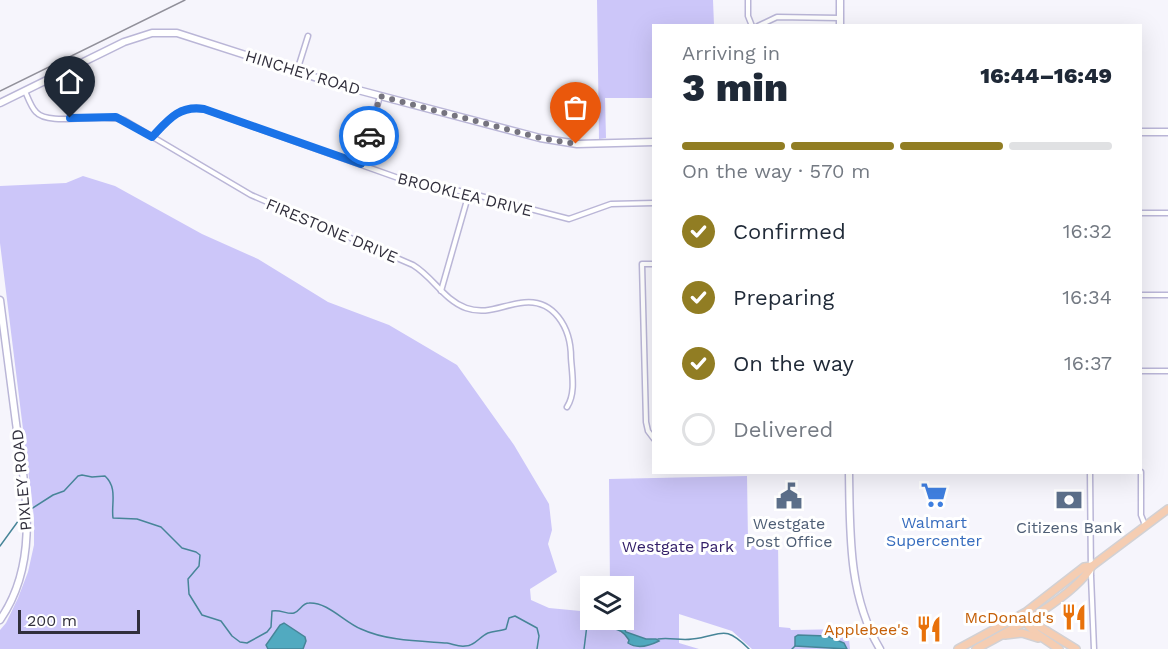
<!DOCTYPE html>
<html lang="en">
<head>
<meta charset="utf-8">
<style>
  body { margin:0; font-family:"Work Sans",sans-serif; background:#f2f2f3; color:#1f2937; height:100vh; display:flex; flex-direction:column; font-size:22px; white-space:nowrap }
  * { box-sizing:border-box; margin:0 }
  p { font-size:20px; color:#747a83 }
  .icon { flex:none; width:33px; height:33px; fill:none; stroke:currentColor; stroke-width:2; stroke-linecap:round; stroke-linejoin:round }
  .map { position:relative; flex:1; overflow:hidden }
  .sheet { position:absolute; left:652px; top:24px; width:490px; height:450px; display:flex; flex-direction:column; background:#fff; border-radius:0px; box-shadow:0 6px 24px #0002 }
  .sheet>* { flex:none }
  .fabs { position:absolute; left:580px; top:576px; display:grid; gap:12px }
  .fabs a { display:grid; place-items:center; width:54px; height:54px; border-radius:0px; background:#fff; box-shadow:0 6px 24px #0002; font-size:30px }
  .scale { position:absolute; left:18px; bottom:15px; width:122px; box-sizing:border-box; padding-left:6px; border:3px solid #312f3c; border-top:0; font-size:16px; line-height:21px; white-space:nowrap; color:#312f3c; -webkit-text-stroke:4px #fff; paint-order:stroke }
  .pin { position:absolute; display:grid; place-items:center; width:51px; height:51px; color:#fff; margin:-62px -26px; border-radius:50% 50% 50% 0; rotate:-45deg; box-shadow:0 0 6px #0007 }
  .pin .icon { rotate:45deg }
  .courier { position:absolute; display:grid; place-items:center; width:60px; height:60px; margin:-30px; border:4px solid #1a73e8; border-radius:50%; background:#fff; color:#222; box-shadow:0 2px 8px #0007 }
  .summary em { font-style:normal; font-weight:800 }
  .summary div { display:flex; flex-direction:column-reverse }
  .summary { display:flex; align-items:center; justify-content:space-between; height:102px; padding:0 30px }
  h1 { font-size:39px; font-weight:800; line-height:45px }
  .bar { display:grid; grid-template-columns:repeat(4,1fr); gap:9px 6px; align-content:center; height:72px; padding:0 30px }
  .bar i { height:8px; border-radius:4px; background:#e0e1e3 }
  .bar .on { background:#917d23 }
  .bar p { grid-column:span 4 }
  ol { padding:0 30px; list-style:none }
  li { display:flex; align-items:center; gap:18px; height:66px }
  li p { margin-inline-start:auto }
  li .icon { padding:6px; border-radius:50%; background:#917d23; color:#fff; stroke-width:4 }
  li:last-child { color:#747a83 }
  li i { width:33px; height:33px; border:3px solid #e0e1e3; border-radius:50% }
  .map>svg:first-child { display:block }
</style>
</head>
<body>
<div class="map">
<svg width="1168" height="649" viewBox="0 0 1168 649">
  <rect width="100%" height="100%" fill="#f6f5fc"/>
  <!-- green -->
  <g fill="#ccc6f9">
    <path d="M 597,0 L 713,0 L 714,25 L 654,26 L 654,98 L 605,98 L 606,138 L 599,139 Z"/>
    <path d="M 83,176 L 115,186 L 202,234 L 258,259 L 328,302 L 389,325 L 457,365 L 514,445 L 549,504 L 552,530 L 548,544 L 557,572 L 530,589 L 531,600 L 549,608 L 591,612 L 591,620 L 624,620 L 624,586 L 610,586 L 609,479 L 747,476 L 748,541 L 778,541 L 779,627 L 790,628 L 791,630 L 848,629 L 850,649 L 752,649 L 732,631 L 679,614 L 679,643 L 699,649 L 0,649 L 0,630 L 6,623 L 18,598 L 28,572 L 34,545 L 34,518 L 0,243 L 0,186 L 66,183 Z"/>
  </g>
  <!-- water -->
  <g fill="#51aac0" stroke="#478598" stroke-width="1.5">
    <path d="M 609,620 L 623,626 L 626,632 L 646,639 L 656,639 L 659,641 C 649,646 637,649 628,643 L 629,640 C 620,625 610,631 600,621 Z"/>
    <path d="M 284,623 L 305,637 L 306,641 L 303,649 L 268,649 L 266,645 L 280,625 Z"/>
    <path d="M 798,635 L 827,636 L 844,643 L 847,649 L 795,646 L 795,637 Z"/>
  </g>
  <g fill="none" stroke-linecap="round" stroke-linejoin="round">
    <!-- stream -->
    <g stroke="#478598" stroke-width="1.5">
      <path d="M 28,511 L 53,495 L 64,491 L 78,476 L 82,475 L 92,477 L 105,476 C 118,488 111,504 113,518 L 137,519 L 161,527 L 182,548 L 196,552 L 200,555 L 199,566 L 188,579 L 189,594 L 202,615 L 221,621 L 232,636 L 240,642 L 247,643 L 267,632 L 271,627 L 272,611 C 280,609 288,615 294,613 C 300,611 302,603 309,603 C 328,602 344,622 361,629 C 387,641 419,641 447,643 C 453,644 459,647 465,646 C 475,646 479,637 488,633 C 494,631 501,631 506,629 L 509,618 L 515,616 L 537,628 L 539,636 L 537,649"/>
      <path d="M 0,546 L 24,513"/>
      <path d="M 658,639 C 670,637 681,641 692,639 C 722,636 723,623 749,649"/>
      <path d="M 584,649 L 587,625 L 591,617"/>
      <path d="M 792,649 L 795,646"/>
    </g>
    <!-- street casing -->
    <g stroke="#bab6d7" stroke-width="7">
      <g id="street">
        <path d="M 748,0 L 748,16 L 752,26"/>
        <path d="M 758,26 L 777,17 L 839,18"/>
        <path d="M 297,71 L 308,36"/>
        <path d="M 25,91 C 28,98 31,107 36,112 C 49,127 102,112 124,120 L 251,195 L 413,265 C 433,277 444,300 466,308 C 486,315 500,306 520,303 C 554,297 571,328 571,358 C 572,374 576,393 567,407"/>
        <path d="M 153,137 C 168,119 179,105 204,109 L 401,179 L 469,193 L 569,219 L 611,204 L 654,203"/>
        <path d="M 361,164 L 380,96"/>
        <path d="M 1142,213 L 1168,213"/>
        <path d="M 654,264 L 642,264 L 646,422 L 648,431 L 654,439"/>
        <path d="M 441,291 L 469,193"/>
        <path d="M 1142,295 L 1168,295"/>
        <path d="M 1142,371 L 1168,371"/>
        <path d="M 1090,472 L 1091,576 L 1094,649"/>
        <path d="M 1141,472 L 1141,515 L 1145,525"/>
      </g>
    </g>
    <!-- secondary casing -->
    <g stroke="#bab6d7" stroke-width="9">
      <g id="secondary">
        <path d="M 840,0 L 840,26"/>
        <path d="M 0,103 L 124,42 L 152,33 L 177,33 L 339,85 L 540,138 L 577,144 L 654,142"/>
        <path d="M 1142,132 L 1168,132"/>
        <path d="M 0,300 C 5,341 11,382 16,423 C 25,489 41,561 0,620"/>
        <path d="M 849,472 C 850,532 848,596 880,649"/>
      </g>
    </g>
    <!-- primary casing -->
    <g stroke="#d2d1d4" stroke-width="10">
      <g id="primary">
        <path d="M 1029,616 L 1037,625 L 1076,649"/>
        <path d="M 1023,620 L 1037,634 L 1059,649"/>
        <path d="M 1005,635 L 1022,633 L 1038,638"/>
        <path d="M 958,649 L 1026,612 L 1084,567 L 1092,566"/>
        <path d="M 976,649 C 1009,631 1073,598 1092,566 L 1168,509"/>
      </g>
    </g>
    <!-- street -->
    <use href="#street" stroke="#fff" stroke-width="4"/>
    <!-- secondary -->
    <use href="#secondary" stroke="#fff" stroke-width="6"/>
    <!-- primary -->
    <use href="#primary" stroke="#f5cdb2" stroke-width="7"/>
    <!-- rail -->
    <path stroke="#91909a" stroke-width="1.5" d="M 0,91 L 185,0"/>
  </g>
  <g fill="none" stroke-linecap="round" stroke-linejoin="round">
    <!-- done -->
    <path stroke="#76747f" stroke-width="6" stroke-dasharray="0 10.8" d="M 369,136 L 380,96 L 540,138 L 576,144"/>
    <!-- route -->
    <path stroke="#1a73e8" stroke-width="8" d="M 70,118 L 116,117 L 152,137 C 168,120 179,105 204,109 L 361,164 L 369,136"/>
  </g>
  <!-- icons -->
  <defs>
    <g id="supermarket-bare" transform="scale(2.07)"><path d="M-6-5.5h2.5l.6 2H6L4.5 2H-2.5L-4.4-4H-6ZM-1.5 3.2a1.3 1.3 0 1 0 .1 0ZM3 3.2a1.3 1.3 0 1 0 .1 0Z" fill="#3f7fe0" stroke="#fff" stroke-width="2.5" paint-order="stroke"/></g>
    <g id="civic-bare" transform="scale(2.07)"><path d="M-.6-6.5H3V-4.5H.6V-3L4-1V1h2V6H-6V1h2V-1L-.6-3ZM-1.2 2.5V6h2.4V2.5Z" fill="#5c6f8a" stroke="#fff" stroke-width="2.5" paint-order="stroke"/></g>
    <g id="bank-bare" transform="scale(2.07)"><path d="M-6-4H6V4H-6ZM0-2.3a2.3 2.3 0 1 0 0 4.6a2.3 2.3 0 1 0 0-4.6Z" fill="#5c6f8a" stroke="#fff" stroke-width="2.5" paint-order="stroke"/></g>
    <g id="restaurant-bare" transform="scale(2.07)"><path d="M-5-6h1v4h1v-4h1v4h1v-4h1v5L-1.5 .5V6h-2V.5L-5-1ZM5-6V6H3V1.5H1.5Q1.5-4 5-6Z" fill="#e8710a" stroke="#fff" stroke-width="2.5" paint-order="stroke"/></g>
  </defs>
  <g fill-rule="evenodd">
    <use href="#supermarket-bare" x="934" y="495"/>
    <use href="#civic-bare" x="789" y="496"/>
    <use href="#bank-bare" x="1069" y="500"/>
    <use href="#restaurant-bare" x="1074" y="617"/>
    <use href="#restaurant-bare" x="929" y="629"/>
  </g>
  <g text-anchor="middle" stroke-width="6" stroke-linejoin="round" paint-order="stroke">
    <!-- street labels -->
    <g font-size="16" fill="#312f3c" stroke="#fff">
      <text transform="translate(303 72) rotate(17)" y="6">HINCHEY ROAD</text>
      <text transform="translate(465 194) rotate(14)" y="6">BROOKLEA DRIVE</text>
      <text transform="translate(332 230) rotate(23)" y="6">FIRESTONE DRIVE</text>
      <text transform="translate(21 480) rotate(-95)" y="6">PIXLEY ROAD</text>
    </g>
    <!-- shop labels -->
    <g font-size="16" fill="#366cbe" stroke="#fff">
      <text x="934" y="528">Walmart<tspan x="934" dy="18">Supercenter</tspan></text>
    </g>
    <!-- service labels -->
    <g font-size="16" fill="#4e5e75" stroke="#fff">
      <text x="789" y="529">Westgate<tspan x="789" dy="18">Post Office</tspan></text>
      <text x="1069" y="533">Citizens Bank</text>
    </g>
    <!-- park labels -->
    <g font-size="16" fill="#342069" stroke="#fff">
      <text x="678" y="552">Westgate Park</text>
    </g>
    <!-- food labels -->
    <g font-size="16" fill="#c56008" stroke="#fff" text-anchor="end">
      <text x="1054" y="623">McDonald's</text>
      <text x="909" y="635">Applebee's</text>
    </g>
  </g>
</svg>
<div class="fabs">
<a><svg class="icon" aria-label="layers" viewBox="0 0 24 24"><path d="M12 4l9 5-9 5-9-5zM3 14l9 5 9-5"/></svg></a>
</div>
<div class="scale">200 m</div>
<div class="pin" style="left:576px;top:144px;background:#ea580c"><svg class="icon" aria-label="bag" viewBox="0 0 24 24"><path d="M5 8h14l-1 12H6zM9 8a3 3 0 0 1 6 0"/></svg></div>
<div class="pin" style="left:70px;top:118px;background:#1f2937"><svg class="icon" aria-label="home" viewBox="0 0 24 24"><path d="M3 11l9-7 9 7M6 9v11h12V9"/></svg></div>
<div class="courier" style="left:369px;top:136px"><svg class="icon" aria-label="car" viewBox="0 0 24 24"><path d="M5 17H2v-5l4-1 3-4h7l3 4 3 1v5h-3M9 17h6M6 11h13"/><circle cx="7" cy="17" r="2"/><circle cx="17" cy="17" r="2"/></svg></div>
<section class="sheet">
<div class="summary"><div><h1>3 min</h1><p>Arriving in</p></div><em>16:44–16:49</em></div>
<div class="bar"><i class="on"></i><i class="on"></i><i class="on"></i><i></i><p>On the way · 570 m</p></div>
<ol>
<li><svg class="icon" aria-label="check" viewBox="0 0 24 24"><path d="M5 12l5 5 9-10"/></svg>Confirmed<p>16:32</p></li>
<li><svg class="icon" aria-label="check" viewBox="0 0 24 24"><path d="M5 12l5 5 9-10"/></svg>Preparing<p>16:34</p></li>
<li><svg class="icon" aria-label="check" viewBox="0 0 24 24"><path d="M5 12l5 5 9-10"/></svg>On the way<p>16:37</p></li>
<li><i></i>Delivered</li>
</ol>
</section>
</div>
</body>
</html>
